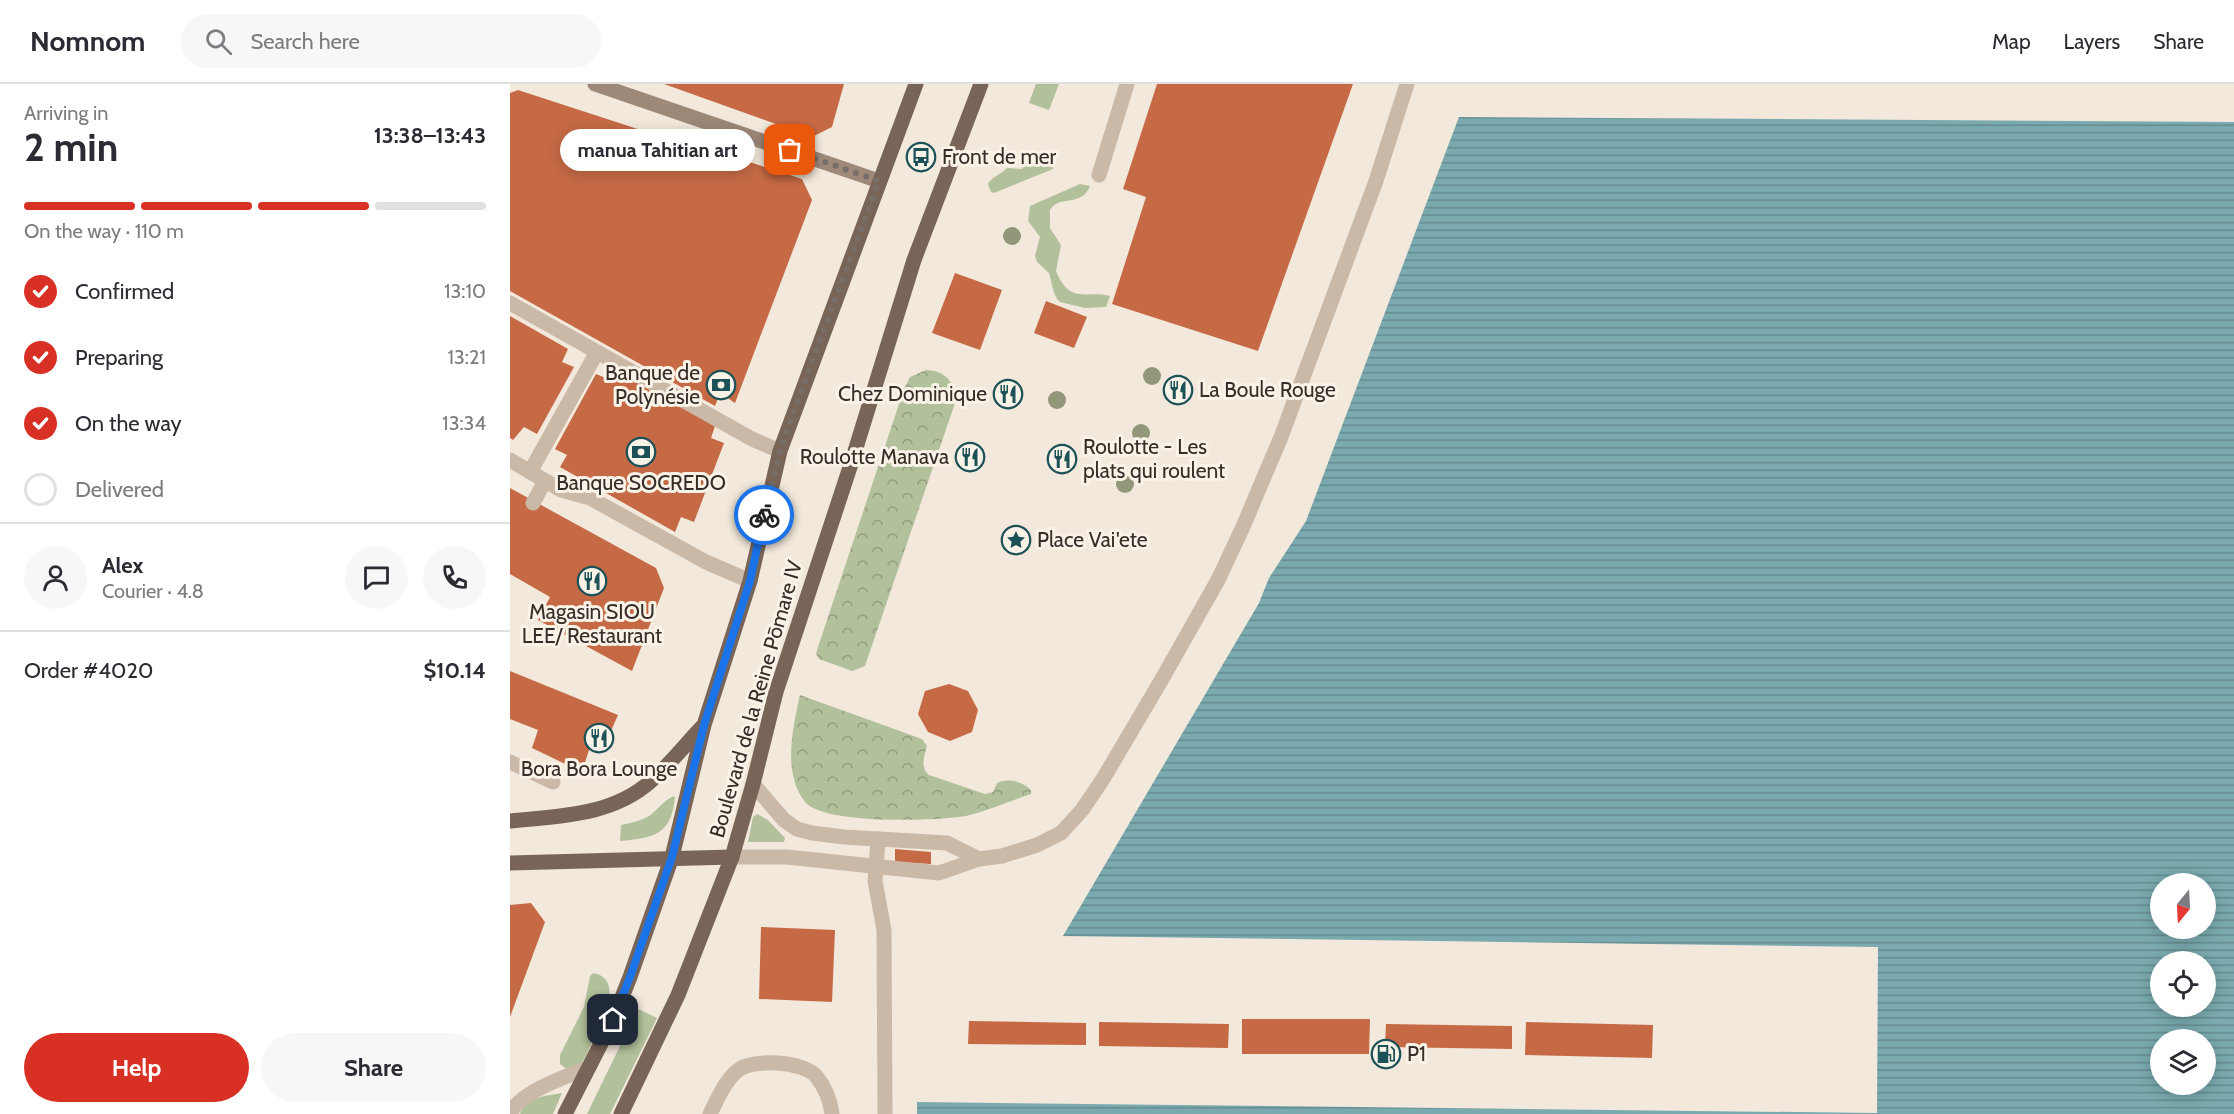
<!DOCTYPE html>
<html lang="en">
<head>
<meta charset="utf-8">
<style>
  body { margin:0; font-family:Cabin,sans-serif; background:#f7f7f7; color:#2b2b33; height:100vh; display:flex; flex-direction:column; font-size:22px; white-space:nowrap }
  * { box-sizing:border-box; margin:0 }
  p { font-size:20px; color:#7c7c81 }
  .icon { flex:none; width:33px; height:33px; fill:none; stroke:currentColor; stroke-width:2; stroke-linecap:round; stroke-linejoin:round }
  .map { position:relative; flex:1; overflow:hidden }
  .sheet { display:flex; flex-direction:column; background:#fff; width:510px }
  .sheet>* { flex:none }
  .needle { width:39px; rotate:198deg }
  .controls { position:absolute; left:1640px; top:789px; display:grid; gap:12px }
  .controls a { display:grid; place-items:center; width:66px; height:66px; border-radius:50%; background:#fff; box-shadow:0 3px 15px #0003; font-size:30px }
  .pin { position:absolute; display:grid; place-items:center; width:51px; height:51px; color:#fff; margin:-26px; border-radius:12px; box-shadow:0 3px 9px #0006 }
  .courier { position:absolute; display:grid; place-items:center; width:60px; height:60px; margin:-30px; border:4px solid #1a73e8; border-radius:50%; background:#fff; color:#222; box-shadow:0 2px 8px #0007 }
  .bubble { position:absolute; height:42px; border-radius:21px; background:#fff; box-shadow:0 3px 15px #0003; font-size:20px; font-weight:800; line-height:42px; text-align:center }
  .head em { font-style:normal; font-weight:800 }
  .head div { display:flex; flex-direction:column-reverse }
  .head { display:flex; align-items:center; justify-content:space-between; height:102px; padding:0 24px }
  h1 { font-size:39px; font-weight:800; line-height:45px }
  .bar { display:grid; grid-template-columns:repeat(4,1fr); gap:9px 6px; align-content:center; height:72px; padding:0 24px }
  .bar i { height:8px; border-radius:4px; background:#e1e1e2 }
  .bar .selected { background:#d93025 }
  .bar p { grid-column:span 4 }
  .line { display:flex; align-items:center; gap:15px; padding:0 24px; border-top:2px solid #e1e1e2 }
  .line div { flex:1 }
  .round { display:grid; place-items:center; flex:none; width:63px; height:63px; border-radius:32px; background:#f7f7f7 }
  ol { padding:0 24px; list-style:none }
  li { display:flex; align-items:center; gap:18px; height:66px }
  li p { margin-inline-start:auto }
  li .icon { padding:6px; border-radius:50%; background:#d93025; color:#fff; stroke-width:4 }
  li:last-child { color:#7c7c81 }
  li i { width:33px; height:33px; border:3px solid #e1e1e2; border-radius:50% }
  .action { display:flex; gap:12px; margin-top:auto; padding:12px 24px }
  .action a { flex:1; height:69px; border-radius:36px; background:#d93025; color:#fff; font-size:24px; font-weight:800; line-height:69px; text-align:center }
  .action a+a { background:#f7f7f7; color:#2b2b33 }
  header { display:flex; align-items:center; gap:36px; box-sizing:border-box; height:84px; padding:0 30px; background:#fff; border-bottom:2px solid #e1e1e2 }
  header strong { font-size:28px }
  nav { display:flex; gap:33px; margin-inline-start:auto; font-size:21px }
  .search { width:420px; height:54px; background:#f7f7f7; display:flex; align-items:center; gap:15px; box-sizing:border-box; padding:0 21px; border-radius:33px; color:#7c7c81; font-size:22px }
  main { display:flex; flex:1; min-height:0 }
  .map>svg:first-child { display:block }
</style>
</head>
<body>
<header>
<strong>Nomnom</strong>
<div class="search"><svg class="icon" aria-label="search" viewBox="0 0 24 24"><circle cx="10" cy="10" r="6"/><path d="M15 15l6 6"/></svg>Search here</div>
<nav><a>Map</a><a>Layers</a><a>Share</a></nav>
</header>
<main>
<section class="sheet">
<div class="head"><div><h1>2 min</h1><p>Arriving in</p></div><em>13:38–13:43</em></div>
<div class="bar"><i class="selected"></i><i class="selected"></i><i class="selected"></i><i></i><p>On the way · 110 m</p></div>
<ol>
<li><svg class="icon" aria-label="check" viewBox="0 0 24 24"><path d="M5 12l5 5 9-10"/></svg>Confirmed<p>13:10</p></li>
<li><svg class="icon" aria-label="check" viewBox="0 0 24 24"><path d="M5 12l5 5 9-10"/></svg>Preparing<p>13:21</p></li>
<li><svg class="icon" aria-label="check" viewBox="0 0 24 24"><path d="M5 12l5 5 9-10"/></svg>On the way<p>13:34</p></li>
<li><i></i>Delivered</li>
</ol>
<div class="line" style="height:108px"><a class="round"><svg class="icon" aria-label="person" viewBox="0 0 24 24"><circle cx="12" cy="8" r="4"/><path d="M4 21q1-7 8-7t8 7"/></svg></a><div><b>Alex</b><p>Courier · 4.8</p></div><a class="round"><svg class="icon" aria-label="chat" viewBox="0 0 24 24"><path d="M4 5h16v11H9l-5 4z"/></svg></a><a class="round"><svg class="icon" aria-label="phone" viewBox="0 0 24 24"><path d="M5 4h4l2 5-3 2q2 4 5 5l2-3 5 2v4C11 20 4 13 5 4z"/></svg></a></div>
<div class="line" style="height:78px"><div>Order #4020</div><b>$10.14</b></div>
<div class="action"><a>Help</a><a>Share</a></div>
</section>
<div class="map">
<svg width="1724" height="1030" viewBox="0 0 1724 1030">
  <defs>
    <pattern id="forest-crowns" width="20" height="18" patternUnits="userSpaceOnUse" patternTransform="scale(1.5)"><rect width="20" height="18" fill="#b2c19b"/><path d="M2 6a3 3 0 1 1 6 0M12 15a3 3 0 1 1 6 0" fill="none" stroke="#929d7e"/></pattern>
    <pattern id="water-rules" width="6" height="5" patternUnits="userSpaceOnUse" patternTransform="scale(1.5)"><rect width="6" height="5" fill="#7aaaaf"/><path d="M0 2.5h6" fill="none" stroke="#658b8e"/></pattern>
  </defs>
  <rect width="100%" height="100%" fill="#f2e8db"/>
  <!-- green -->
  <g fill="#b2c19b">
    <path d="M 526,0 L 549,0 L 539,26 L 519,19 Z"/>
    <path d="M 526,70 L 537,73 L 543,80 L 543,85 L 484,109 L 481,108 L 478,100 C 481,93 492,90 497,84 L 512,85 Z"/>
    <path d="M 570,100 L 580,102 C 571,124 550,110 540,126 L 540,144 L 551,161 L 546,187 C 560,221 575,206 600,212 L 596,223 L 575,224 L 550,218 L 547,215 L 544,209 L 539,189 L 527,178 L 525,172 L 530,153 L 518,137 L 520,122 Z"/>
    <path d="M 165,712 C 162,751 144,754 110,757 L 111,741 C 121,739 130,737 139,732 C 148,726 155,714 165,712 Z"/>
    <path d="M 247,730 L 258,736 L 275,754 L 274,758 L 238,758 L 243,733 Z"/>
    <path d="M 83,889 C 116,894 91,942 82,958 C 79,964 76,974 71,979 C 68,982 62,984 58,986 L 50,980 L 50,971 L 74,923 L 80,892 Z"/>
    <path d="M 128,925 L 147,934 L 100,1030 L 77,1030 Z"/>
    <path d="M 52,1009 L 43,1030 L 10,1030 C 17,1012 36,1012 52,1009 Z"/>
  </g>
  <!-- forest -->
  <g fill="url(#forest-crowns)">
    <path d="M 416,286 C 438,287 447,301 444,322 L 355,582 L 342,587 L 309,575 L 306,570 L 308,563 L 394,305 L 400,293 Z"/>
    <path d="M 290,611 L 412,655 L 417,662 C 414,673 410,683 419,691 L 475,710 L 483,708 L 487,699 C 499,694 512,697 521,706 L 521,710 C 500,717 478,727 456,732 C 426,737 314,741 295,718 C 272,689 283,643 290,611 Z"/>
  </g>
  <!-- water -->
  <path fill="url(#water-rules)" fill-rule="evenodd" d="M 949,33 L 1724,38 L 1724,1030 L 407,1030 L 407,1018 L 1367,1029 L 1368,863 L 553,852 L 749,519 L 759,494 L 796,437 ZM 1650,800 L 1695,800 L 1695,844 L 1650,844 ZM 1650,878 L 1695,878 L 1695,922 L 1650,922 ZM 1650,956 L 1695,956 L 1695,1000 L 1650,1000 Z"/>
  <!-- building -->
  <g fill="#c66a45">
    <path d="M 154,0 L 334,0 L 322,43 L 302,53 Z"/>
    <path d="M 647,0 L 843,0 L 748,267 L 602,220 L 636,113 L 613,105 Z"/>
    <path d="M 8,6 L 189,65 L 221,72 L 292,95 L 302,116 L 225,319 L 210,309 L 205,322 L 0,207 L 0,9 Z"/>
    <path d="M 445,189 L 492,206 L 470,266 L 422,249 Z"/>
    <path d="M 536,217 L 577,233 L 564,264 L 524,249 Z"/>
    <path d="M 0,232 L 58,265 L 52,278 L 64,283 L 27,350 L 14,343 L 3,356 L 0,354 Z"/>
    <path d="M 104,286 L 205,342 L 201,354 L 214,359 L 184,438 L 171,433 L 165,448 L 50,383 L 57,371 L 45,365 L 86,290 L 98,295 Z"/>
    <path d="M 0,404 L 146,484 L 154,504 L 122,587 L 28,536 L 40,513 L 0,490 Z"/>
    <path d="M 0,587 L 108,631 L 93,665 L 79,666 L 72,688 L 22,664 L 28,646 L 0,635 Z"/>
    <path d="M 439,600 L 458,607 L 468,626 L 462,648 L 440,657 L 418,648 L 408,630 L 415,607 Z"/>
    <path d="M 385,765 L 421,768 L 421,780 L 385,778 Z"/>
    <path d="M 21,819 L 35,838 L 0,933 L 0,821 Z"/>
    <path d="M 251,843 L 325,846 L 322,918 L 249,915 Z"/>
    <path d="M 732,935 L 860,935 L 859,970 L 732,970 Z"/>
    <path d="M 459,937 L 576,939 L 576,961 L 458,960 Z"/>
    <path d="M 589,938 L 719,940 L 718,964 L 589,962 Z"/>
    <path d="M 1016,938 L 1143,941 L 1142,974 L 1015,971 Z"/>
    <path d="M 876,940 L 1002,942 L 1002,965 L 875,963 Z"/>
  </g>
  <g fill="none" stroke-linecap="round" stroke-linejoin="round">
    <!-- lane -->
    <g stroke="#cab9a7" stroke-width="15">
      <path d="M 589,91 L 617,0"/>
      <path d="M 368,755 L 365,797 L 374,846 L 375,1030"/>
      <path d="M 0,1030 C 10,1007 57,993 79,983"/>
      <path d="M 200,1030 C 207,1016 215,997 227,987 C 242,974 293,977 306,992 C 316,1004 320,1015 322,1030"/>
    </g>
    <!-- street -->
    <g stroke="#cab9a7" stroke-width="15">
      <path d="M 0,219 L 242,355 L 270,367"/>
      <path d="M 0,376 L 51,406 L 80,414 L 196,478 L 240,497"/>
      <path d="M 20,388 L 87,268"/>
      <path d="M 23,419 L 35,397"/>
      <path d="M 0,678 L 43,698"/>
      <path d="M 243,700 L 274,736 L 287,745 L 302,749 L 334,753 L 437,759 L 469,775"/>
      <path d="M 222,773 L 277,773 L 429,789 L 469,775 L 492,772 L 527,761 L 551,749 L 572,726 L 593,695 L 652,595 L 708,496 L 732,445 L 771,353 L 866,97 L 897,0"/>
    </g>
    <!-- secondary -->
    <path stroke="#9e8878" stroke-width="15" d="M 85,0 L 369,97"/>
    <!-- primary -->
    <g stroke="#786558" stroke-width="15">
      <path d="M 0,737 C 49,732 102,732 141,697 C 159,681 175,661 192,643"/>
      <path d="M 0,779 L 222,773"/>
      <path d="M 55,1030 L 103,936 L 120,893 L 162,773 L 194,641 L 240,497 L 270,367 L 406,0"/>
      <path d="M 111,1030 L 168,911 L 222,773 L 243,700 L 266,608 L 341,380 L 404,176 L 471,0"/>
    </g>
  </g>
  <!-- trees -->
  <g fill="#92977a">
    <circle cx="502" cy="152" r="9"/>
    <circle cx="642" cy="292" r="9"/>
    <circle cx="547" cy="316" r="9"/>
    <circle cx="631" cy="349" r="9"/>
    <circle cx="615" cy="400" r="9"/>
  </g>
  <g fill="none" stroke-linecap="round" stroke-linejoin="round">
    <!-- done -->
    <path stroke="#786e67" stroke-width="6" stroke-dasharray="0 10.8" d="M 254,431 L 274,354 L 369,97 L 280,66"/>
    <!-- route -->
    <path stroke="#1a73e8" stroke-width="8" d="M 103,936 L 120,893 L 162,773 L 194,641 L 240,497 L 254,431"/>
  </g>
  <!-- icons -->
  <defs>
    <g id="bus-ring" transform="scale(1.5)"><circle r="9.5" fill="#f9f2e7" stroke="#1d5158" stroke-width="1.5"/><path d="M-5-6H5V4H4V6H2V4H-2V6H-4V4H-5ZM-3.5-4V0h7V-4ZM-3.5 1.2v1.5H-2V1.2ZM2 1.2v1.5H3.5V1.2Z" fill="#1d5158"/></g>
    <g id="bank-ring" transform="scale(1.5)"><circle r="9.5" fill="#f9f2e7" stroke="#1d5158" stroke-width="1.5"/><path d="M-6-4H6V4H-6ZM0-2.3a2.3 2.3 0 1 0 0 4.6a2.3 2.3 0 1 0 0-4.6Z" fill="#1d5158"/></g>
    <g id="restaurant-ring" transform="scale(1.5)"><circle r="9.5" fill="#f9f2e7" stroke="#1d5158" stroke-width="1.5"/><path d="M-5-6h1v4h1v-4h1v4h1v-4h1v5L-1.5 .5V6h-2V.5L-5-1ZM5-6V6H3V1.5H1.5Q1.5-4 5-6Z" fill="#1d5158"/></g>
    <g id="sight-ring" transform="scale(1.5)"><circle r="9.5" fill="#f9f2e7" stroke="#1d5158" stroke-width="1.5"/><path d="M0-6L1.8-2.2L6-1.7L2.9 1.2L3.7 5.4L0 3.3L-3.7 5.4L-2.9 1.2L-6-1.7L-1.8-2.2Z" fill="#1d5158"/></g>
    <g id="fuel-ring" transform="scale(1.5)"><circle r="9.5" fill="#f9f2e7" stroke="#1d5158" stroke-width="1.5"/><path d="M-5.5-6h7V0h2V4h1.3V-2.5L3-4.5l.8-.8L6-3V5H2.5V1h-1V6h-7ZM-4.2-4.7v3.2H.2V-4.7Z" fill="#1d5158"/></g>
  </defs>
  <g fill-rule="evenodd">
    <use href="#bus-ring" x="411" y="73"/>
    <use href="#bank-ring" x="211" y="301"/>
    <use href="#restaurant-ring" x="668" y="306"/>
    <use href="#restaurant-ring" x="498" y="310"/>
    <use href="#bank-ring" x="131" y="368"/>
    <use href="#restaurant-ring" x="460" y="373"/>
    <use href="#restaurant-ring" x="552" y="375"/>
    <use href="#sight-ring" x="506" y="456"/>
    <use href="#restaurant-ring" x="82" y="497"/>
    <use href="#restaurant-ring" x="89" y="654"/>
    <use href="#fuel-ring" x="876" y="970"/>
  </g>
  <g text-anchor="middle" stroke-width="6" stroke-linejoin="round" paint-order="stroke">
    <!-- poi labels -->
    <g font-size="21" fill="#362d28" stroke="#f9f2e7" text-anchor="start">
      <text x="432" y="80">Front de mer</text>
      <text x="190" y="296" text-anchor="end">Banque de<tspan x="190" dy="24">Polynésie</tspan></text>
      <text x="689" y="313">La Boule Rouge</text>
      <text x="477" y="317" text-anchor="end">Chez Dominique</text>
      <text x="573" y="370">Roulotte - Les<tspan x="573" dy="24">plats qui roulent</tspan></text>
      <text x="439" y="380" text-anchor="end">Roulotte Manava</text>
      <text x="131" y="406" text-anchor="middle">Banque SOCREDO</text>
      <text x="527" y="463">Place Vai'ete</text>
      <text x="82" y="535" text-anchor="middle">Magasin SIOU<tspan x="82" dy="24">LEE/ Restaurant</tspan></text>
      <text x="89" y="692" text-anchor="middle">Bora Bora Lounge</text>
      <text x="897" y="977">P1</text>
    </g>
    <!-- street labels -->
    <g font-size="21" fill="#362d28" stroke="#f9f2e7">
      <text transform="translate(246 615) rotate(-74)" y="7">Boulevard de la Reine Pōmare IV</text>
    </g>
  </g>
</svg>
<div class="controls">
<a><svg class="needle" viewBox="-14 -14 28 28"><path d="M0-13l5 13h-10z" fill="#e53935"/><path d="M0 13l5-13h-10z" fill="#7c7c81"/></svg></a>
<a><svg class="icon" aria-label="locate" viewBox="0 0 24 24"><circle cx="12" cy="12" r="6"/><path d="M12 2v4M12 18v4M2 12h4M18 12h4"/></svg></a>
<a><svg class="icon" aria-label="layers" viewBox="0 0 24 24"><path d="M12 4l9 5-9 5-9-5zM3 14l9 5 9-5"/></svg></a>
</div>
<div class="pin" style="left:280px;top:66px;background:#ea580c"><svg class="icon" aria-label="bag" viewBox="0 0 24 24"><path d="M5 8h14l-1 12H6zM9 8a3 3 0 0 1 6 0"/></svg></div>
<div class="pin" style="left:103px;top:936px;background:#1f2937"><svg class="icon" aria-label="home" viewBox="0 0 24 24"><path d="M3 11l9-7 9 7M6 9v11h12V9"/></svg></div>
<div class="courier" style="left:254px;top:431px"><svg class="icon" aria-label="bike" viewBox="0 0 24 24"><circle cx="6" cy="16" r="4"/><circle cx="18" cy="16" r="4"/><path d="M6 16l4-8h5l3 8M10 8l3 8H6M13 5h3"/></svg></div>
<div class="bubble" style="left:50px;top:45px;width:195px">manua Tahitian art</div>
</div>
</main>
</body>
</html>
